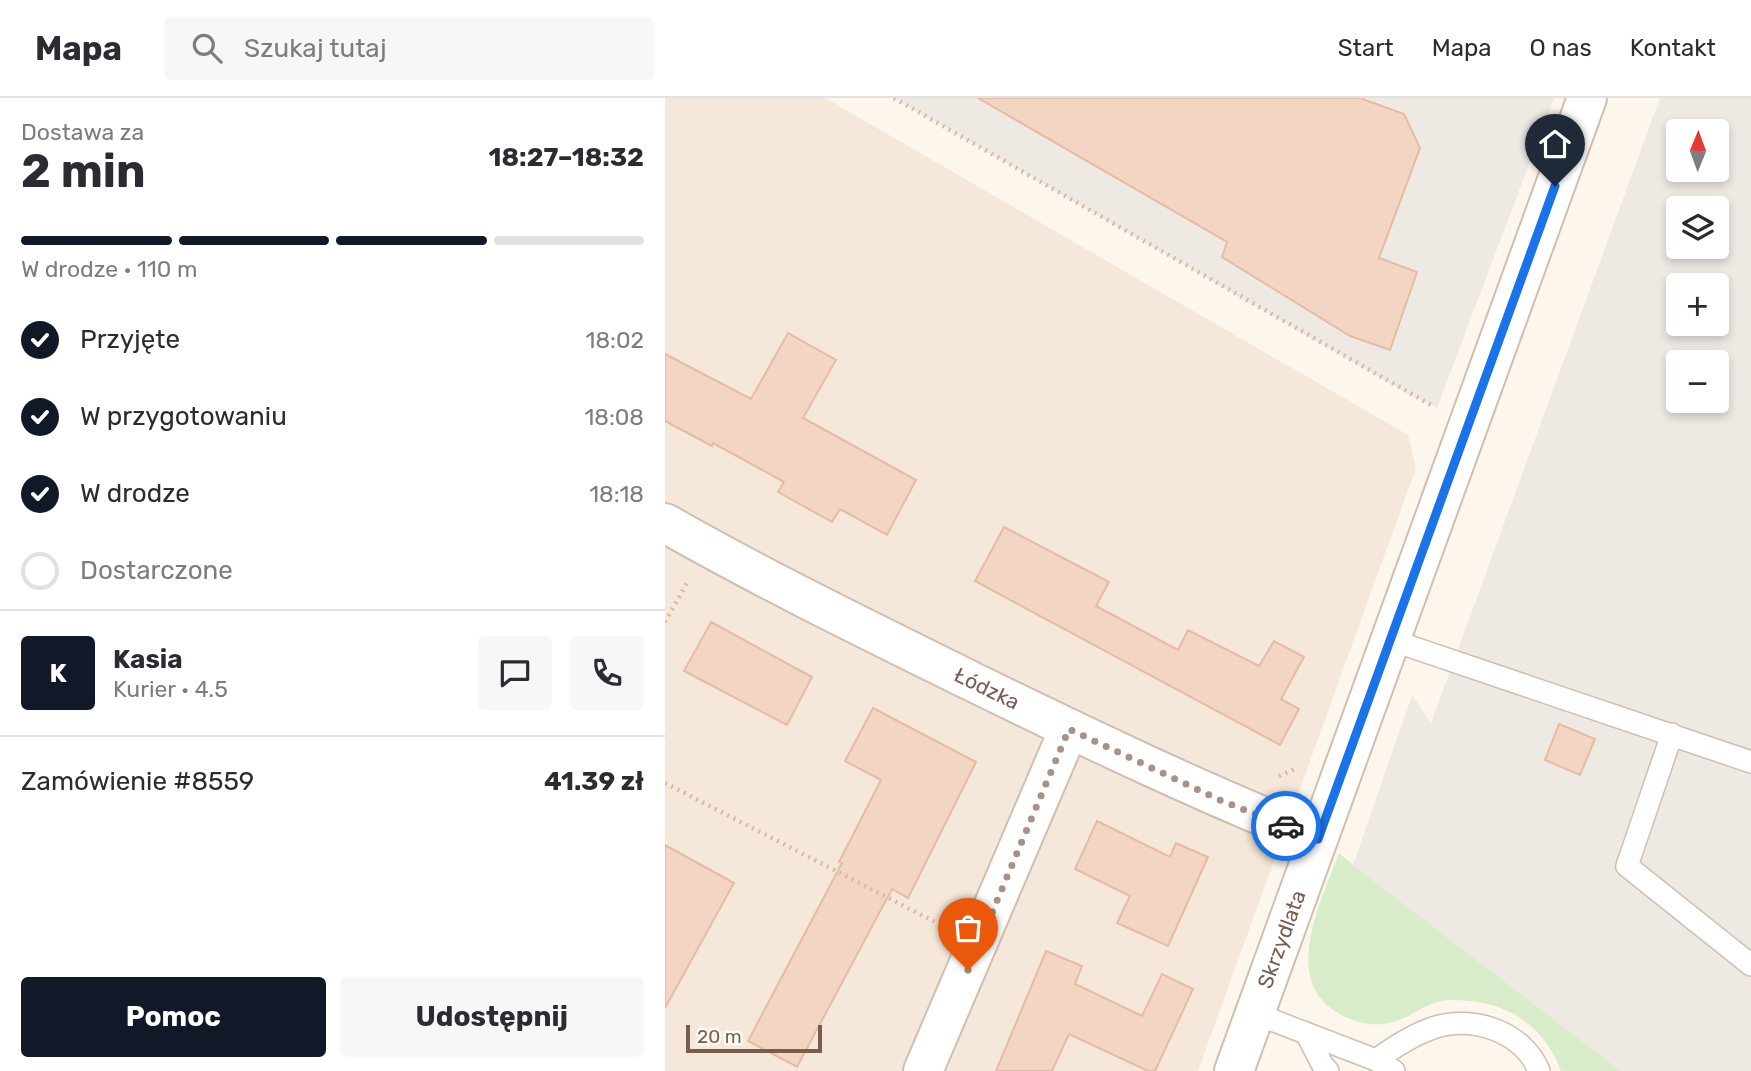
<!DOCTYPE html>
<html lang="pl">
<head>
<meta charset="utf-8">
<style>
  body { margin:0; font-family:Rubik,sans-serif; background:#f7f7f7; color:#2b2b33; height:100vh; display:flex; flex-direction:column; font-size:26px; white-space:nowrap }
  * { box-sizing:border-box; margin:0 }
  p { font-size:23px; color:#7c7c81 }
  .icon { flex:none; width:38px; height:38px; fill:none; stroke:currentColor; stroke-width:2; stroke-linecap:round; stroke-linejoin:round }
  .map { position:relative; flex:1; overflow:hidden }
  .panel { display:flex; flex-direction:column; background:#fff; width:665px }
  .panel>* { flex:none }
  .needle { width:46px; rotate:1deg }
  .controls { position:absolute; left:1001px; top:21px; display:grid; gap:14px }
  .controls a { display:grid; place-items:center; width:63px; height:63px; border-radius:7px; background:#fff; box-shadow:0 4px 10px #0003; font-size:35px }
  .scale { position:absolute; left:21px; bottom:18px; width:136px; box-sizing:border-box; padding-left:7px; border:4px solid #7a5c4d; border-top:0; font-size:19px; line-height:24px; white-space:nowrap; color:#7a5c4d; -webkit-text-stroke:5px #fffaf3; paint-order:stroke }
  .pin { position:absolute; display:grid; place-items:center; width:60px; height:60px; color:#fff; margin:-72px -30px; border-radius:50% 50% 50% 0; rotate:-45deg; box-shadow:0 0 7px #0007 }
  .pin .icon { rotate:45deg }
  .courier { position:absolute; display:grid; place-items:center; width:70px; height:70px; margin:-35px; border:5px solid #1a73e8; border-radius:50%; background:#fff; color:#222; box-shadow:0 2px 9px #0007 }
  .overview em { font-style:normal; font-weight:700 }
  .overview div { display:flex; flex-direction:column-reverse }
  .overview { display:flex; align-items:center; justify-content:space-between; height:119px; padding:0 21px }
  h1 { font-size:46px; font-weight:700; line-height:52px }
  .bar { display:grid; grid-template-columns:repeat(4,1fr); gap:10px 7px; align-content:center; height:84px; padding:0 21px }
  .bar i { height:9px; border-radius:5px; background:#e1e1e2 }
  .bar .active { background:#111827 }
  .bar p { grid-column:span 4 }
  .line { display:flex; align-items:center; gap:18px; padding:0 21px; border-top:2px solid #e1e1e2 }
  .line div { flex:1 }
  .round { display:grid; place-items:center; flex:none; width:74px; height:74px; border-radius:7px; background:#f7f7f7 }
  ol { padding:0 21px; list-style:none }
  li { display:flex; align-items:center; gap:21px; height:77px }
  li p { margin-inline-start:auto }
  li .icon { padding:7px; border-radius:50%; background:#111827; color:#fff; stroke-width:4 }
  li:last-child { color:#7c7c81 }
  li i { width:38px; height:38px; border:4px solid #e1e1e2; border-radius:50% }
  .primary-button { display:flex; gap:14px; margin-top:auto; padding:14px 21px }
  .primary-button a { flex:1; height:80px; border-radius:7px; background:#111827; color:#fff; font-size:28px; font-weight:700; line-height:80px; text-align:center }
  .primary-button a+a { background:#f7f7f7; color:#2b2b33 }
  header { display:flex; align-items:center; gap:42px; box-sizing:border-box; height:98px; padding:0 35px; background:#fff; border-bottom:2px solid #e1e1e2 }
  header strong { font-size:33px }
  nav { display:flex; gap:38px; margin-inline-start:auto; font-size:24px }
  .search { width:490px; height:63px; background:#f7f7f7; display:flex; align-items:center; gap:18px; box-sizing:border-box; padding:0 24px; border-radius:7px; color:#7c7c81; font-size:26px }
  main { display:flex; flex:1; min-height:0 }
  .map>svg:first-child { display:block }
</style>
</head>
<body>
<header>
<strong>Mapa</strong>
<div class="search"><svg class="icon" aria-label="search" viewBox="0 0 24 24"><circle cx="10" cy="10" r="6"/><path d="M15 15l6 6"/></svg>Szukaj tutaj</div>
<nav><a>Start</a><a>Mapa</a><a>O nas</a><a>Kontakt</a></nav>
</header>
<main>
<section class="panel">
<div class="overview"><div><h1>2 min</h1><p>Dostawa za</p></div><em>18:27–18:32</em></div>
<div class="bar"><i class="active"></i><i class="active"></i><i class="active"></i><i></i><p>W drodze · 110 m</p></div>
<ol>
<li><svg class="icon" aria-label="check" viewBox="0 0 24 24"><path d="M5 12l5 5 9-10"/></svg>Przyjęte<p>18:02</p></li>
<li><svg class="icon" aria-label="check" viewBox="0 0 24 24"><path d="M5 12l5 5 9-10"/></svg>W przygotowaniu<p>18:08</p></li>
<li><svg class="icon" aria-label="check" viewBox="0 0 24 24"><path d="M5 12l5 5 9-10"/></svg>W drodze<p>18:18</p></li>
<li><i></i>Dostarczone</li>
</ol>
<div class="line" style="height:126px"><b class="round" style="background:#111827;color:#fff">K</b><div><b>Kasia</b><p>Kurier · 4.5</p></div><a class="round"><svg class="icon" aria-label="chat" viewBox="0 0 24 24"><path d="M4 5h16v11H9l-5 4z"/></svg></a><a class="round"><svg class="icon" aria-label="phone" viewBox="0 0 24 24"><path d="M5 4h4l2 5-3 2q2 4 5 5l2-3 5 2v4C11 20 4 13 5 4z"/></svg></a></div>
<div class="line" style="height:91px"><div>Zamówienie #8559</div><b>41.39 zł</b></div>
<div class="primary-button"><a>Pomoc</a><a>Udostępnij</a></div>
</section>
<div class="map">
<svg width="1086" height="973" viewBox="0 0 1086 973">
  <rect width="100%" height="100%" fill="#fdf6ec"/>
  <!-- residential -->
  <path fill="#f5e8da" d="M 0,0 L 160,0 L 743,337 L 751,370 L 533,973 L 0,973 Z"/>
  <!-- industrial -->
  <g fill="#efe9e4" fill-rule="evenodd">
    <path d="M 229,0 L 889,0 L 772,310 L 745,297 Z"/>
    <path d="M 995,0 L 1086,0 L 1086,973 L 956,973 L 688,767 L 747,597 L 766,625 ZM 1013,33 L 1052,33 L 1052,72 L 1013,72 ZM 1013,110 L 1052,110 L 1052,149 L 1013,149 ZM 1013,187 L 1052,187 L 1052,226 L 1013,226 ZM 1013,264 L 1052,264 L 1052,303 L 1013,303 Z"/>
  </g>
  <!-- green -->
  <path fill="#d8ecc9" d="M 674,755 L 688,767 L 956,973 L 896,973 C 882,933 847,906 804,903 C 794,902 783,901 773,904 C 756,908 742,922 724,925 C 706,929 688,924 673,915 C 615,882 657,801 674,755 Z"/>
  <!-- building -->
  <g fill="#f3d5c3" stroke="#e6bba3" stroke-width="2">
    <path d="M 313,0 L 695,0 L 739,16 L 755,50 L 714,160 L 752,174 L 725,252 L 685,238 L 557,159 L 562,144 Z"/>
    <path d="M 123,235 L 171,262 L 138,320 L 251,382 L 222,437 L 175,411 L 167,424 L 113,394 L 119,384 L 48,345 L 47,348 L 0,323 L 0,256 L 86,301 Z"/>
    <path d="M 339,429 L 444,484 L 431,508 L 513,552 L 523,532 L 594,568 L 609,543 L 639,559 L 616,601 L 634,611 L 615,647 L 310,483 Z"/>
    <path d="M 46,524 L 147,579 L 122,627 L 19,573 Z"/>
    <path d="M 208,610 L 311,664 L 243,800 L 227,791 L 132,969 L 83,943 L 177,765 L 174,764 L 216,682 L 180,663 Z"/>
    <path d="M 894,626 L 930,641 L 915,677 L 880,662 Z"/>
    <path d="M 432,723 L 505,759 L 511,745 L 543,759 L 503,848 L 452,825 L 465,798 L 410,771 Z"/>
    <path d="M 0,747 L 69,785 L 0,910 Z"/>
    <path d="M 381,853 L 417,868 L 410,886 L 477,918 L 497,876 L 528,891 L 490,973 L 483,973 L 404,936 L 387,973 L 331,973 Z"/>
  </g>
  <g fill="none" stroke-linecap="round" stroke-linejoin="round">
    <!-- service casing -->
    <g stroke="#d1beb0" stroke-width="24">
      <g id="service">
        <path d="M 726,542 L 1086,664"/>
        <path d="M 1007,636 L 962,768 L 1086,867"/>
        <path d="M 591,916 L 711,962 L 729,973"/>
        <path d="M 641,935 L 657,966 L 663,973"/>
        <path d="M 711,962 C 729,949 747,937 768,930 C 807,917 858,933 874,973"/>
      </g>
    </g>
    <!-- minor casing -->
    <g stroke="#d1beb0" stroke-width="42">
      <g id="minor">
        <path id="s1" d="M 0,425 C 100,482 203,532 306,583 C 421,639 535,694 653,741"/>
        <path d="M 258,973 L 404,631"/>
        <path id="s2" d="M 569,973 L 922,0"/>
      </g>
    </g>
    <!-- path -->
    <g stroke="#d9b8a5" stroke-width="4.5" stroke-dasharray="2 5" stroke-linecap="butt">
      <path d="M 229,0 L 766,307"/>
      <path d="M 0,524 L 22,485"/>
      <path d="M 614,678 L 632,670"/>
      <path d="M 0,685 L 276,827"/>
    </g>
    <!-- service -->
    <use href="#service" stroke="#fff" stroke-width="21"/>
    <!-- minor -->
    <use href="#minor" stroke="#fff" stroke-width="38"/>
  </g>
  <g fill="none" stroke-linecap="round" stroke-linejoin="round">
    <!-- done -->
    <path stroke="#a89285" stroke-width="7" stroke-dasharray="0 12.6" d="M 303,872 L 404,631 L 557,703 L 621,728"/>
    <!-- route -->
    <path stroke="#1a73e8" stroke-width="9" d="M 621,728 L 653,741 L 890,88"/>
  </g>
  <g text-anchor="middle" stroke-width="5" stroke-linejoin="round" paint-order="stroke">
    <!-- street labels -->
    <g font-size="21" fill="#7a5c4d" stroke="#fffaf3">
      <text dy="7" stroke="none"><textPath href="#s1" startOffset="362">Łódzka</textPath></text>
      <text dy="7" stroke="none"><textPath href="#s2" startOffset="140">Skrzydlata</textPath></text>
    </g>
  </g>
</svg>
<div class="controls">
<a><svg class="needle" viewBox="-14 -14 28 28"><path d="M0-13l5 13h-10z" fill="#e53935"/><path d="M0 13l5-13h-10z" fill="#7c7c81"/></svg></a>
<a><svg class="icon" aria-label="layers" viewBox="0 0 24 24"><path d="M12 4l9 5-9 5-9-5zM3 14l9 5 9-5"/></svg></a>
<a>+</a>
<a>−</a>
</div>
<div class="scale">20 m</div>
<div class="pin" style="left:303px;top:872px;background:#ea580c"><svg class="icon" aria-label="bag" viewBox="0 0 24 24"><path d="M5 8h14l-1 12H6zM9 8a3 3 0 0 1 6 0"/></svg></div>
<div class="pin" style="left:890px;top:88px;background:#1f2937"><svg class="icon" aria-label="home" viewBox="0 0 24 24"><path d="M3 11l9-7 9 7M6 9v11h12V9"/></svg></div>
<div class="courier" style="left:621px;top:728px"><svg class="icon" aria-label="car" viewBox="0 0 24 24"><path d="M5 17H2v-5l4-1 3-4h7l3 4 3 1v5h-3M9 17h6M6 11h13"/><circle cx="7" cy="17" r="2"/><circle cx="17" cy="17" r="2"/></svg></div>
</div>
</main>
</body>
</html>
